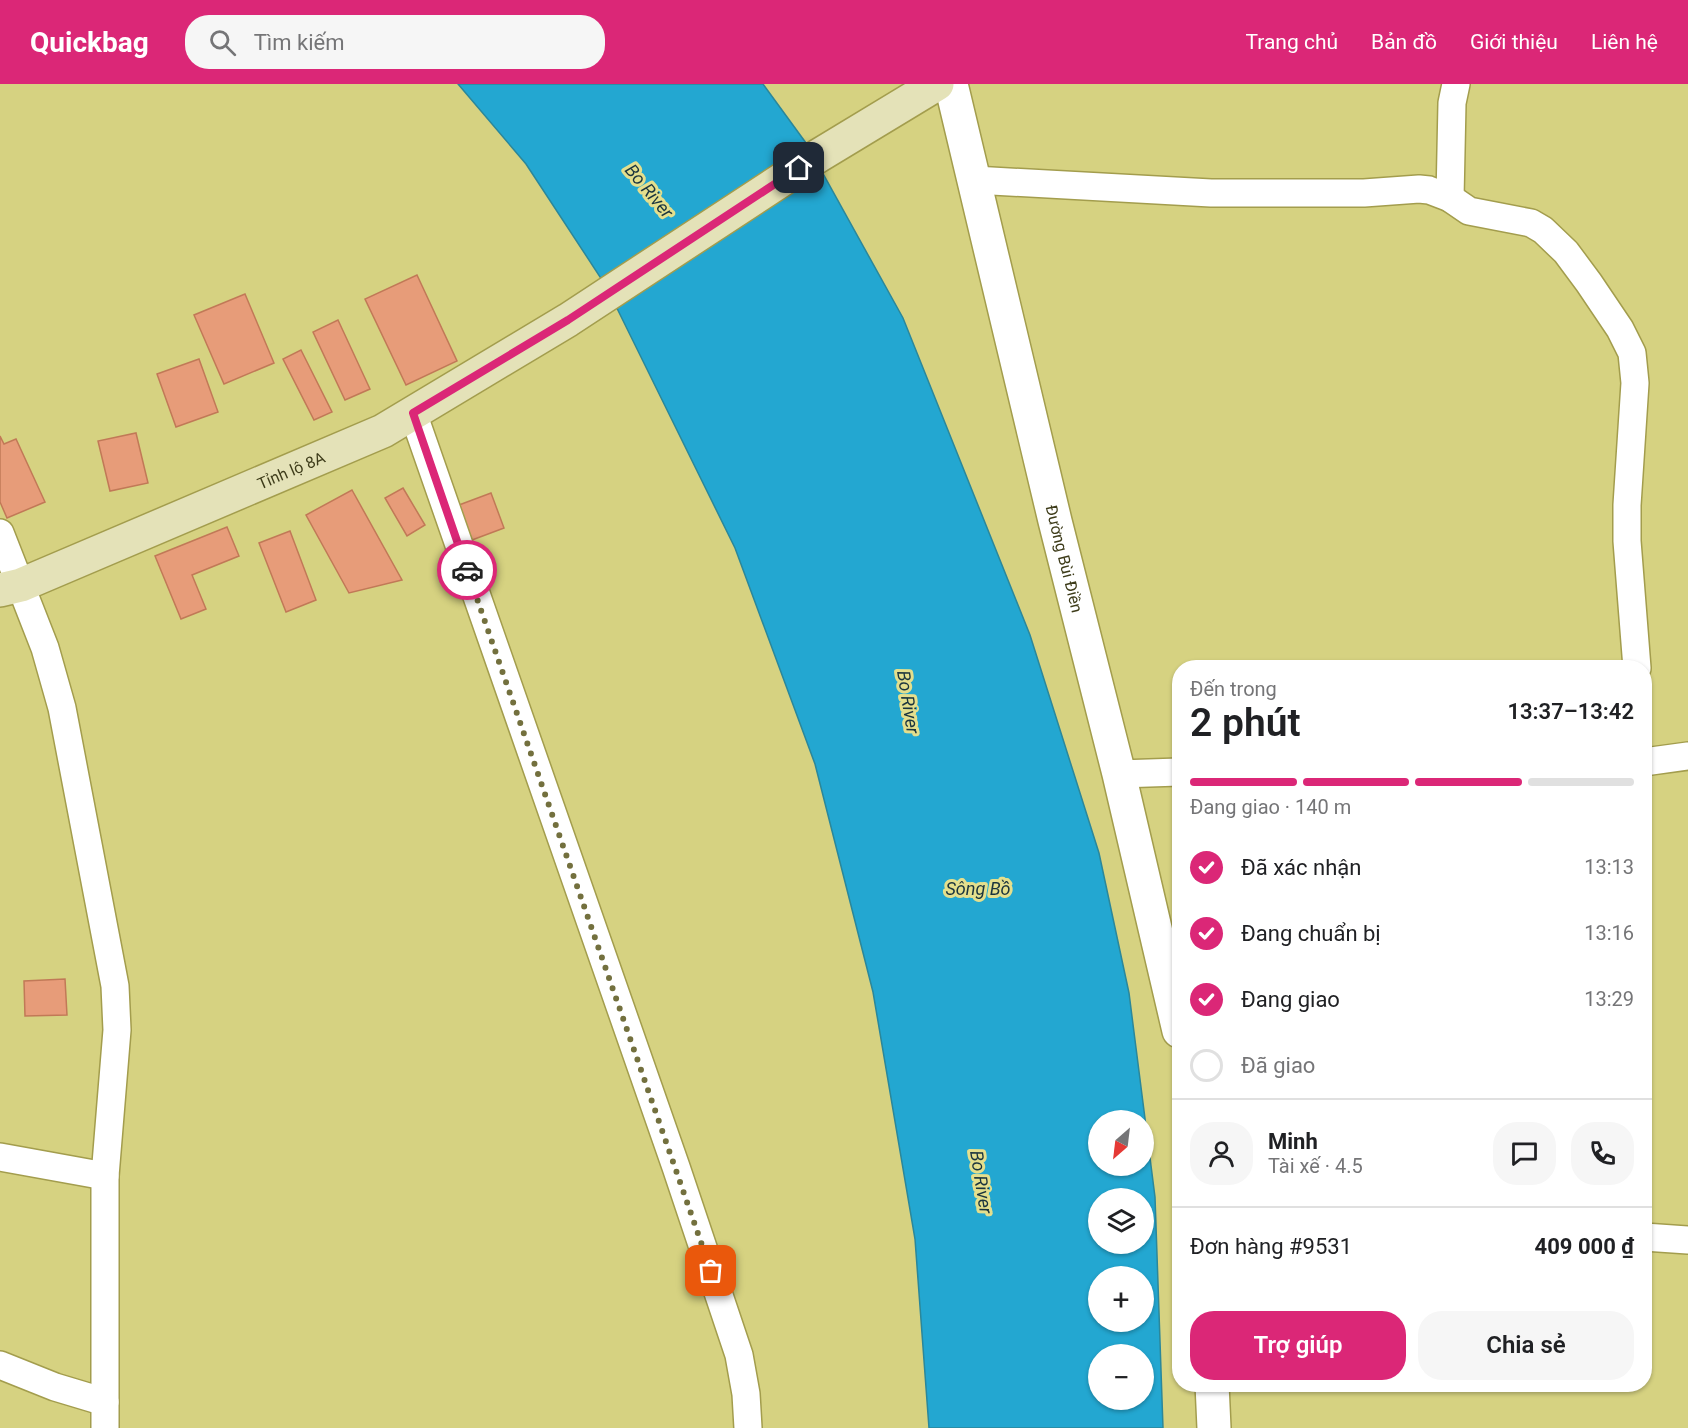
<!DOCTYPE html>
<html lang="vi">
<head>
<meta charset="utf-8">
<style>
  body { margin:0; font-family:Roboto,sans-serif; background:#f6f6f6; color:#202124; height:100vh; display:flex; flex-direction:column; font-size:22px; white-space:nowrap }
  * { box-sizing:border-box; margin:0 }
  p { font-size:20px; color:#757577 }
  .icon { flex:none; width:33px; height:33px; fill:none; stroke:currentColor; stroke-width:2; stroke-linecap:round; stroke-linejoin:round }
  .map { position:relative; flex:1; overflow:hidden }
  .sheet { position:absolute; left:1172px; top:576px; width:480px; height:732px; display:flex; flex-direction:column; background:#fff; border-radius:24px; box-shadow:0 2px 4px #0004 }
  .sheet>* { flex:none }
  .needle { width:39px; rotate:208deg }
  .tools { position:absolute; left:1088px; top:1026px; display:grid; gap:12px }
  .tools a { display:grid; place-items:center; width:66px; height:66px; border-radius:50%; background:#fff; box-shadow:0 2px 4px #0004; font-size:30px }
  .pin { position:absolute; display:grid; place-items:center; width:51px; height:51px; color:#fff; margin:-26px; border-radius:12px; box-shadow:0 3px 9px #0006 }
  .courier { position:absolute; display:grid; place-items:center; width:60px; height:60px; margin:-30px; border:4px solid #db2777; border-radius:50%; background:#fff; color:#222; box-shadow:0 2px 8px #0007 }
  .headline em { font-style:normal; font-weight:600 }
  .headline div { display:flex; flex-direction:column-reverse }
  .headline { display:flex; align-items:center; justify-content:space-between; height:102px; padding:0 18px }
  h1 { font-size:39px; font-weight:600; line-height:45px }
  .bar { display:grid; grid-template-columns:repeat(4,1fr); gap:9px 6px; align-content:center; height:72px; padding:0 18px }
  .bar i { height:8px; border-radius:4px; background:#e0e0e0 }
  .bar .selected { background:#db2777 }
  .bar p { grid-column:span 4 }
  .line { display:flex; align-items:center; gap:15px; padding:0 18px; border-top:2px solid #e0e0e0 }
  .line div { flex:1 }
  .round { display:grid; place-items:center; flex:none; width:63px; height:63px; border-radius:24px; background:#f6f6f6 }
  ol { padding:0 18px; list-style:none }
  li { display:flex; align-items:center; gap:18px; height:66px }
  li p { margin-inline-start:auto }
  li .icon { padding:6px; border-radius:50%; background:#db2777; color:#fff; stroke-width:4 }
  li:last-child { color:#757577 }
  li i { width:33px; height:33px; border:3px solid #e0e0e0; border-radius:50% }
  .action { display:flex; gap:12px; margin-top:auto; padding:12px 18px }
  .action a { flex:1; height:69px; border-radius:24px; background:#db2777; color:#fff; font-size:24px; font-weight:600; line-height:69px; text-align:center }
  .action a+a { background:#f6f6f6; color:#202124 }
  header { display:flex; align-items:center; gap:36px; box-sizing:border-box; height:84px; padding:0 30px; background:#db2777; color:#fff }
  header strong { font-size:28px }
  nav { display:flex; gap:33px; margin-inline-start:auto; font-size:21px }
  .search { width:420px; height:54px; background:#f6f6f6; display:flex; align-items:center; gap:15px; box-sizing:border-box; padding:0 21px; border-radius:24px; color:#757577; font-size:22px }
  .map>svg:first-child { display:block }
</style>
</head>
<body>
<header>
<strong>Quickbag</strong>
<div class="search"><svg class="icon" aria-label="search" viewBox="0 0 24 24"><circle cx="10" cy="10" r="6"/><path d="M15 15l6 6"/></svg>Tìm kiếm</div>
<nav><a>Trang chủ</a><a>Bản đồ</a><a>Giới thiệu</a><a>Liên hệ</a></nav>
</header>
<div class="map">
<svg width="1688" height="1344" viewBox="0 0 1688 1344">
  <rect width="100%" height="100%" fill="#d6d281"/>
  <!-- water -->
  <path fill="#23a7d1" stroke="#2b879a" stroke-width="1.5" fill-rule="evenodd" d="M 458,0 L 763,0 L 806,59 L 903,234 L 1030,551 L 1099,769 L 1129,909 L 1155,1113 L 1163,1344 L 929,1344 L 915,1155 L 873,908 L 815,680 L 735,464 L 606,202 L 526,80 ZM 1098,1036 L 1143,1036 L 1143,1082 L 1098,1082 ZM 1098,1114 L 1143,1114 L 1143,1160 L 1098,1160 ZM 1098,1192 L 1143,1192 L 1143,1238 L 1098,1238 ZM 1098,1270 L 1143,1270 L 1143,1316 L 1098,1316 Z"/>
  <!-- building -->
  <g fill="#e79c79" stroke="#c17957" stroke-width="1.5">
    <path d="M 417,191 L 457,277 L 406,301 L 365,215 Z"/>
    <path d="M 245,210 L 274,279 L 224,300 L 194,231 Z"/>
    <path d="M 338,236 L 370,305 L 345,316 L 313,248 Z"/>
    <path d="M 301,266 L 332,328 L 314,336 L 283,275 Z"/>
    <path d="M 199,275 L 218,328 L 176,343 L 157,290 Z"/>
    <path d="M 136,349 L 148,399 L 110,407 L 98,357 Z"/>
    <path d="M 0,352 L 4,360 L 16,355 L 45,418 L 7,434 L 0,418 Z"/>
    <path d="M 403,404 L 425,441 L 407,452 L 385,414 Z"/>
    <path d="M 352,406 L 402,496 L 349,509 L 306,431 Z"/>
    <path d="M 491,409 L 504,444 L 472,456 L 459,421 Z"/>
    <path d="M 227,443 L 239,472 L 192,491 L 206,525 L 181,535 L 155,472 Z"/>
    <path d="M 290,447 L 316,516 L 286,528 L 259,459 Z"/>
    <path d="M 65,895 L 67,931 L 25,932 L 24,897 Z"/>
  </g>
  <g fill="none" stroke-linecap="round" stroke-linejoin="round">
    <!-- minor casing -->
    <g stroke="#a39d4d" stroke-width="30">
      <g id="minor">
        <path d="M 974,96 L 1211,109 L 1364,109 L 1419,105 L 1429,106 L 1450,114 L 1469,127 L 1531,139 L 1543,146 L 1566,168 L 1589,199 L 1620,245 L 1632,269 L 1635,299 L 1627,421 L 1627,457 L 1637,584"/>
        <path d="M 1450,114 L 1452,19 L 1456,0"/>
        <path d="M 413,329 L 676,1083 L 739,1271 L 746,1310 L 748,1344"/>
        <path d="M 0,449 L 45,564 L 62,624 L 115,902 L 117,946 L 105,1092 L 105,1344"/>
        <path d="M 1644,678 L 1688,672"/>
        <path d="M 1119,690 L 1179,688"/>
        <path d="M 0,1073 L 105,1092"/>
        <path d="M 1644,1153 L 1688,1156"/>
        <path d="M 0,1281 L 55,1303 L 105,1318"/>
      </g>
    </g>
    <!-- tertiary casing -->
    <g stroke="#a39d4d" stroke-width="36">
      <g id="tertiary">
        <path id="s1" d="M 951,0 L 1055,437 L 1119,690 L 1179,947"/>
        <path d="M 1212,1300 L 1214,1344"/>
      </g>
    </g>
    <!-- secondary casing -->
    <g stroke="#a39d4d" stroke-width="36">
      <g id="secondary">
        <path id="s2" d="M 0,506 L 21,501 L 383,347 L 568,236 L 818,72 L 937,0"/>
      </g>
    </g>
    <!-- minor -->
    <use href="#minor" stroke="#fff" stroke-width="27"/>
    <!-- tertiary -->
    <use href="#tertiary" stroke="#fff" stroke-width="33"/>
    <!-- secondary -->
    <use href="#secondary" stroke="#e4e2b8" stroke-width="33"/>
  </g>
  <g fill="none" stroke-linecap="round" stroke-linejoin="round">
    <!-- done -->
    <path stroke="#73703e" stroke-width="6" stroke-dasharray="0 10.8" d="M 467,486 L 711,1187"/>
    <!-- route -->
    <path stroke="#db2777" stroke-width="8" d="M 467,486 L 413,329 L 568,236 L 799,84"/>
  </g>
  <g text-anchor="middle" stroke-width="6" stroke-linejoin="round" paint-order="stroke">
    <!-- street labels -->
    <g font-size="16" fill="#3e3c1a" stroke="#e4df8d">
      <text dy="6" stroke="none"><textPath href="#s2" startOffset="315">Tỉnh lộ 8A</textPath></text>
      <text dy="6" stroke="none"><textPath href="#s1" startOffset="488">Đường Bùi Điền</textPath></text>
    </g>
    <!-- water labels -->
    <g font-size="18" font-style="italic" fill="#1a343e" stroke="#e4df8d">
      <text transform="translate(649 107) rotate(50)" y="6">Bo River</text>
      <text transform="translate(908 618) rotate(81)" y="6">Bo River</text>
      <text x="978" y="811">Sông Bồ</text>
      <text transform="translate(981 1098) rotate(81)" y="6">Bo River</text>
    </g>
  </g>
</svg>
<div class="tools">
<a><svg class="needle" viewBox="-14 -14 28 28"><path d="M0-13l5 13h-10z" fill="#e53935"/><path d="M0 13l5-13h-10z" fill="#757577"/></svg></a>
<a><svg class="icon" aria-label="layers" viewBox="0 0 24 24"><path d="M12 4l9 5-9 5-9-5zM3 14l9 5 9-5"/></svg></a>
<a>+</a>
<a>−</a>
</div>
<div class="pin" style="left:711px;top:1187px;background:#ea580c"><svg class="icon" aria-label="bag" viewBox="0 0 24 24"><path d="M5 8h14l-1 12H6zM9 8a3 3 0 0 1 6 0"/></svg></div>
<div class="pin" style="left:799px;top:84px;background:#1f2937"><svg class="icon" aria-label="home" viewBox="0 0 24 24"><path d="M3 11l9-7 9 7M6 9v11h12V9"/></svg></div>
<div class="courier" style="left:467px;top:486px"><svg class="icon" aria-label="car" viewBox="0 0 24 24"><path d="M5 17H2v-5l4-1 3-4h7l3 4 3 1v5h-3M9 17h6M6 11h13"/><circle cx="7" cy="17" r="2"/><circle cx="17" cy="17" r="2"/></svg></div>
<section class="sheet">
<div class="headline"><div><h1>2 phút</h1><p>Đến trong</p></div><em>13:37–13:42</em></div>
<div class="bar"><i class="selected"></i><i class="selected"></i><i class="selected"></i><i></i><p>Đang giao · 140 m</p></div>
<ol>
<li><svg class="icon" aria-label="check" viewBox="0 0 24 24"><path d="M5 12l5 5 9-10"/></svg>Đã xác nhận<p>13:13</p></li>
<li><svg class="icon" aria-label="check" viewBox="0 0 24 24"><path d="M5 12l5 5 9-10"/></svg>Đang chuẩn bị<p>13:16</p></li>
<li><svg class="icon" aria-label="check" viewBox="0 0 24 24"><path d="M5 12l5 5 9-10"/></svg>Đang giao<p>13:29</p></li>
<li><i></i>Đã giao</li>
</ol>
<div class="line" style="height:108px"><a class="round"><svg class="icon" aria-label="person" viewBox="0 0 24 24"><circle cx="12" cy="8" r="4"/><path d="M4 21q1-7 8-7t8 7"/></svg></a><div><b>Minh</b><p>Tài xế · 4.5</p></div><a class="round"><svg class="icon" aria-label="chat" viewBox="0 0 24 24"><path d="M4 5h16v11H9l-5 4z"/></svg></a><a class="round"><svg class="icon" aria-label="phone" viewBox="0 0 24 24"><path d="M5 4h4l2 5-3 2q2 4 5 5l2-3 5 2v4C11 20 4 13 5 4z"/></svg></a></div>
<div class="line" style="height:78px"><div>Đơn hàng #9531</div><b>409 000 ₫</b></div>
<div class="action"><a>Trợ giúp</a><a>Chia sẻ</a></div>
</section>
</div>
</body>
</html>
